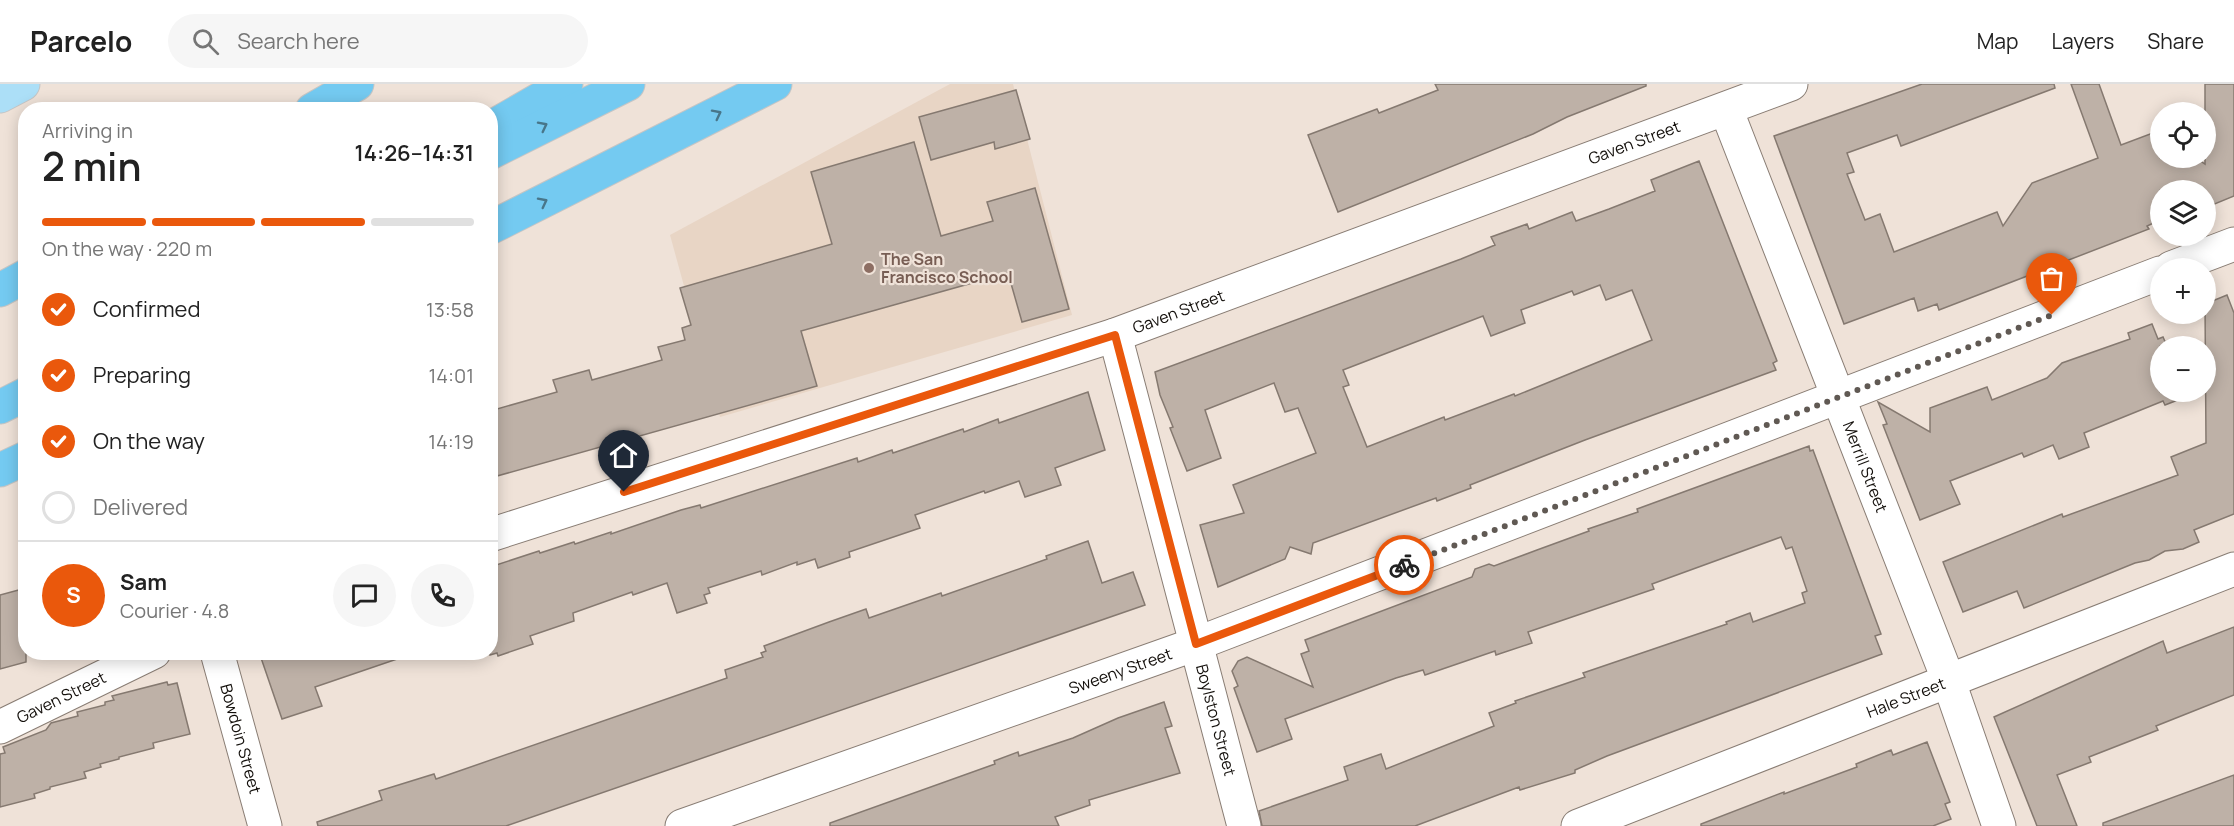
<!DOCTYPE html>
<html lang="en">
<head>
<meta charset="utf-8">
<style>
  body { margin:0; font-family:Manrope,sans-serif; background:#f6f6f6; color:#222; height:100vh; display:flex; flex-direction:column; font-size:22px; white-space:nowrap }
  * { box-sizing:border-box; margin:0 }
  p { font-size:20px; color:#767676 }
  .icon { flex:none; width:33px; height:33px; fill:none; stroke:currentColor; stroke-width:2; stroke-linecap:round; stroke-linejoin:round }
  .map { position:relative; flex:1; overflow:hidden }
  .panel { position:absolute; left:18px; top:18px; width:480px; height:558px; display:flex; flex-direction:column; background:#fff; border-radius:24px; box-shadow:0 3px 15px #0003 }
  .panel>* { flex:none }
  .tools { position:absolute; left:2150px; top:18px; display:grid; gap:12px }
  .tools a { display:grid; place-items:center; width:66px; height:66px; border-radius:50%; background:#fff; box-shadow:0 3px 15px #0003; font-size:30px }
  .pin { position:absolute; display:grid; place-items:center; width:51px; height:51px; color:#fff; margin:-62px -26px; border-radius:50% 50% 50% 0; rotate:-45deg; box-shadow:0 0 6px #0007 }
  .pin .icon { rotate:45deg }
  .courier { position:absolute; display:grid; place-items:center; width:60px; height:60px; margin:-30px; border:4px solid #ea580c; border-radius:50%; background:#fff; color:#222; box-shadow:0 2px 8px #0007 }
  .head em { font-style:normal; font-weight:600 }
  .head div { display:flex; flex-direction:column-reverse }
  .head { display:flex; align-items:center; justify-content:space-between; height:102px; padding:0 24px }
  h1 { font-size:39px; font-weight:600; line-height:45px }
  .bar { display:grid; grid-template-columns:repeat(4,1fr); gap:9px 6px; align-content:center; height:72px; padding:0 24px }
  .bar i { height:8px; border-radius:4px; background:#e0e0e0 }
  .bar .current { background:#ea580c }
  .bar p { grid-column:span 4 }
  .line { display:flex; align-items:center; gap:15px; padding:0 24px; border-top:2px solid #e0e0e0 }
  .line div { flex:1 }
  .round { display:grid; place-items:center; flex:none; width:63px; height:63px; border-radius:32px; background:#f6f6f6 }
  ol { padding:0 24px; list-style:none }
  li { display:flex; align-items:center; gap:18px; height:66px }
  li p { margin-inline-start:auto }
  li .icon { padding:6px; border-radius:50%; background:#ea580c; color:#fff; stroke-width:4 }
  li:last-child { color:#767676 }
  li i { width:33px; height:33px; border:3px solid #e0e0e0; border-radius:50% }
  header { display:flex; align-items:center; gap:36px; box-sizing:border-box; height:84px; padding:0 30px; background:#fff; border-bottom:2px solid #e0e0e0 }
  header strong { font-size:28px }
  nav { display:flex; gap:33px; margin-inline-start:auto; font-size:21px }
  .search { width:420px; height:54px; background:#f6f6f6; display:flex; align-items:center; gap:15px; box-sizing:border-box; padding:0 21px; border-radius:33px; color:#767676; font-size:22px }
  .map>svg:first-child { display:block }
</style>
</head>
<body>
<header>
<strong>Parcelo</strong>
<div class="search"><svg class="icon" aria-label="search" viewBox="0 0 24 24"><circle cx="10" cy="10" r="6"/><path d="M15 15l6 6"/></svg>Search here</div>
<nav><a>Map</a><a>Layers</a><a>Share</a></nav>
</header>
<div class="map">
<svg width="2234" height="742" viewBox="0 0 2234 742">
  <rect width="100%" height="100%" fill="#efe2d8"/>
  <!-- built -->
  <path fill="#e8d5c5" d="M 950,0 L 1013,0 L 1072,231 L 720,333 L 670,151 Z"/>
  <!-- building -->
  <g fill="#beb1a7" stroke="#857970" stroke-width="1.5" fill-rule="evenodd">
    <path d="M 1435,0 L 1646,0 L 1646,2 L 1567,33 L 1533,50 L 1338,128 L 1308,51 L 1377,25 L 1379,29 L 1438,6 Z"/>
    <path d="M 1922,0 L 2054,0 L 2055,4 L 1901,62 L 1897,51 L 1847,69 L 1854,88 L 1847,90 L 1865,136 L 1880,130 L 1894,168 L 1997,128 L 2003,142 L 2032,99 L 2098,74 L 2071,0 L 2099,0 L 2121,61 L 2158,47 L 2160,48 L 2160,74 L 2196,74 L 2205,80 L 2205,0 L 2234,0 L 2234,112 L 2205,124 L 2205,106 L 2160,106 L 2160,136 L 2147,142 L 2149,145 L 1939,226 L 1937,220 L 1918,227 L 1914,214 L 1844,240 L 1774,52 Z"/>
    <path d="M 1016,6 L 1030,55 L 995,65 L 994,58 L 931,76 L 919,33 Z"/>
    <path d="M 914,58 L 941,152 L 993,137 L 987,118 L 1035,104 L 1069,225 L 1022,238 L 1008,189 L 801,247 L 817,302 L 490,394 L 490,327 L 557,308 L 553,296 L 589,286 L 592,296 L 662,276 L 658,263 L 685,256 L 682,244 L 691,241 L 680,204 L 832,160 L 811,88 Z"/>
    <path d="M 1699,77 L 1777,277 L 1773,279 L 1776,286 L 1585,356 L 1470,401 L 1471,404 L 1437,417 L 1436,414 L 1313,459 L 1311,470 L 1290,463 L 1285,475 L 1218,503 L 1200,441 L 1244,429 L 1233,401 L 1316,369 L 1298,324 L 1285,328 L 1274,299 L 1205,326 L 1221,374 L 1187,387 L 1170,344 L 1173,343 L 1160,311 L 1155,288 L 1461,175 L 1495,161 L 1491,153 L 1527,140 L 1529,145 L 1572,128 L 1576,137 L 1609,125 L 1655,107 L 1651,96 ZM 1600,201 L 1606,216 L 1632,206 L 1652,256 L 1515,312 L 1514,310 L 1445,336 L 1444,333 L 1367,363 L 1343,303 L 1349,301 L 1343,286 L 1483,232 L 1491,252 L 1525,239 L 1521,226 L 1572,207 L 1574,211 Z"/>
    <path d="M 2227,211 L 2234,229 L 2234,430 L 2194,446 L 2199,458 L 2183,465 L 2165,467 L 2149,476 L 2135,479 L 2024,524 L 2017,507 L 1963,528 L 1943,478 L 2062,430 L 2063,433 L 2178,391 L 2171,373 L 2206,359 L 2205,220 Z"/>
    <path d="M 2152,240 L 2158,255 L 2163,253 L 2167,262 L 2160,262 L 2160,308 L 2186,308 L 2188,312 L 2165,321 L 2163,317 L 2084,349 L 2089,363 L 2059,375 L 2053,361 L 2024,373 L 2022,369 L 1950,397 L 1960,420 L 1920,436 L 1883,341 L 1887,340 L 1878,318 L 1930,348 L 1930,324 L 1987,303 L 1992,316 L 2047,294 L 2062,279 L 2130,255 L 2128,249 Z"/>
    <path d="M 1088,308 L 1105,366 L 1055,384 L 1061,401 L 1025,413 L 1019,397 L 985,409 L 984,407 L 915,431 L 920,444 L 849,468 L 850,473 L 818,484 L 815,475 L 797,481 L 797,478 L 762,491 L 761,487 L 708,504 L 710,509 L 704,511 L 707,519 L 677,529 L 667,499 L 633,511 L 632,508 L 573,529 L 574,537 L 530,552 L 533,560 L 498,572 L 497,569 L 490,571 L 490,483 L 539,467 L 540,469 L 574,458 L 575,460 L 611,448 L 611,450 L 681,426 L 700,421 L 701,424 L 857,374 L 858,378 L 892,366 L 893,369 L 963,345 L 964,348 L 998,335 L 999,339 Z"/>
    <path d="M 1809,362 L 1810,367 L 1813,366 L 1881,550 L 1875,552 L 1882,570 L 1607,672 L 1575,686 L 1575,689 L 1520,706 L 1519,703 L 1415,742 L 1262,742 L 1259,727 L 1348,696 L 1344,683 L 1381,670 L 1386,685 L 1494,642 L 1489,629 L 1516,619 L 1515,617 L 1585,593 L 1583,589 L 1727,540 L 1726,538 L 1750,529 L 1753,538 L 1805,519 L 1802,509 L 1807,507 L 1792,463 L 1786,465 L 1781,453 L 1652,500 L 1654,505 L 1528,548 L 1532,559 L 1496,571 L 1495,567 L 1425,591 L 1423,586 L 1396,594 L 1285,635 L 1292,655 L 1257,668 L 1234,604 L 1238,602 L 1232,587 L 1238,577 L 1247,573 L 1313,603 L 1301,570 L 1309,567 L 1305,556 L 1472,493 L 1475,485 L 1489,480 L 1494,482 L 1537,466 L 1589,447 L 1588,445 L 1638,428 L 1637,425 Z"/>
    <path d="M 1088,457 L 1102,499 L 1133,488 L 1145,521 L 506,742 L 318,742 L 317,738 L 382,716 L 379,707 L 434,690 L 436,695 L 727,594 L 725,586 L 763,573 L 761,569 L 766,567 L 764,562 L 829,538 L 866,525 L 869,534 L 941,509 L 942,512 L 1047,475 L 1046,472 Z"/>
    <path d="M 26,504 L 26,578 L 0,585 L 0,511 Z"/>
    <path d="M 2234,543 L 2234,611 L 2156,642 L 2158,646 L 2089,673 L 2091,678 L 2057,691 L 2077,742 L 2037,742 L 1994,633 L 2163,557 L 2167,569 Z"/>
    <path d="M 259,568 L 402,568 L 403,573 L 315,603 L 322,622 L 282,635 Z"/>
    <path d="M 167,598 L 168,601 L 177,599 L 190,650 L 153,659 L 154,664 L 119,673 L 119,675 L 100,680 L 101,683 L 84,688 L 86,694 L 50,703 L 50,705 L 34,710 L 35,714 L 0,723 L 0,670 L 5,669 L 3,663 L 46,646 L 51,639 L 78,632 L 77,628 L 105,621 L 105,618 L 114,616 L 112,612 Z"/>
    <path d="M 1164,618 L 1172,642 L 1165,644 L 1180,689 L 1089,716 L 1090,721 L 1055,733 L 1059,742 L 830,742 L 830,739 L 995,680 L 994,677 L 1018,668 L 1019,672 L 1073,654 L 1118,634 Z"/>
    <path d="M 1927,658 L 1950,718 L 1945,720 L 1951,735 L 1933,742 L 1701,742 L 1701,740 L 1784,708 L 1784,710 L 1857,683 L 1856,680 L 1891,666 L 1893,671 Z"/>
    <path d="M 2234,691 L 2234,742 L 2103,742 L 2103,739 Z"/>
  </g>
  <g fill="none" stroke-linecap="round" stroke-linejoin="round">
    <!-- street casing -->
    <g stroke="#897d74" stroke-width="35">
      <g id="street">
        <path id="s1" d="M 1726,25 L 1948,595 L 1999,742"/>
        <path d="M 2171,184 L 2234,160"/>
        <path id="s2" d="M 1115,251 L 1244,742"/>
        <path id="s3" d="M 490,451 L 1115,251 L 1791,0"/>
        <path id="s4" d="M 217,568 L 265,742"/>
        <path id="s5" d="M 0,643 L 154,568"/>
        <path id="s6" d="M 682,742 L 1196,560 L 2160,189"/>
        <path id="s7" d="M 1578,742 L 2234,485"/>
      </g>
    </g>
    <!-- primary casing -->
    <g stroke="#c6c5c4" stroke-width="35">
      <path id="primary" d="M 0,12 L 23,0"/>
    </g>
    <!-- highway casing -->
    <g stroke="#c6c5c4" stroke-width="35">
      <g id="highway">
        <path d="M 312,26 L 357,0"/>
        <path d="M 490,44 L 566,0"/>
        <path d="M 490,69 L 628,0"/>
        <path d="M 490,144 L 775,0"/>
        <path d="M 0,206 L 26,192"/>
        <path d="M 0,323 L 26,310"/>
        <path d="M 0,386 L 26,374"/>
      </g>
    </g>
    <!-- street -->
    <use href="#street" stroke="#fff" stroke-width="33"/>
    <!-- primary -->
    <use href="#primary" stroke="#acdff7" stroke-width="33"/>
    <!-- highway -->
    <use href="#highway" stroke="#74caf1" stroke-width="33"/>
  </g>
  <!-- one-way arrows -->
  <defs><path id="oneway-chevron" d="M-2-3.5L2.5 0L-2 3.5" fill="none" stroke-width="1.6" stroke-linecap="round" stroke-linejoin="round" transform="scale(1.5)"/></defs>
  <g stroke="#48768a">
    <use href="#oneway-chevron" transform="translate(717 30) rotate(-27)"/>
    <use href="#oneway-chevron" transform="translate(543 42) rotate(-27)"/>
    <use href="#oneway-chevron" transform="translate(543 118) rotate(-27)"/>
  </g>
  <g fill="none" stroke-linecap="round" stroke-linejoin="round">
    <!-- done -->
    <path stroke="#605953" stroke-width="6" stroke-dasharray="0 10.8" d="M 1404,481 L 2052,231"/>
    <!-- route -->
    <path stroke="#ea580c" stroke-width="8" d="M 624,408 L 1115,251 L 1196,560 L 1404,481"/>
  </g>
  <!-- markers -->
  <circle fill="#8d6e63" stroke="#efe2d8" stroke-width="2" cx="869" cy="184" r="6"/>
  <g text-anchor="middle" stroke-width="4.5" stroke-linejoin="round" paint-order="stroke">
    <!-- street labels -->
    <g font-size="16" fill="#130f0b" stroke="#efe2d8">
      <text dy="6" stroke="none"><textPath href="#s3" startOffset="1210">Gaven Street</textPath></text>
      <text dy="6" stroke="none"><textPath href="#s3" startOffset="724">Gaven Street</textPath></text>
      <text dy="6" stroke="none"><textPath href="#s1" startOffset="384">Merrill Street</textPath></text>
      <text dy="6" stroke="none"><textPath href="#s6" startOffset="465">Sweeny Street</textPath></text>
      <text dy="6" stroke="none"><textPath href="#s7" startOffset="352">Hale Street</textPath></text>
      <text dy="6" stroke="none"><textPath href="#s5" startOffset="68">Gaven Street</textPath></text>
      <text dy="6" stroke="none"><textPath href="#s2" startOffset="398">Boylston Street</textPath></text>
      <text dy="6" stroke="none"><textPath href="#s4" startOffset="90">Bowdoin Street</textPath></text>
    </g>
    <!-- education labels -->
    <g font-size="16" font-weight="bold" fill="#785e54" stroke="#efe2d8" text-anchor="start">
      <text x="881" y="181">The San<tspan x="881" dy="18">Francisco School</tspan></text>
    </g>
  </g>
</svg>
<div class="tools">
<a><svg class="icon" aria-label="locate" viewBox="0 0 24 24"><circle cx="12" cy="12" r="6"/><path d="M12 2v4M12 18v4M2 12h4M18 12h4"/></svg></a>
<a><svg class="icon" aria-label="layers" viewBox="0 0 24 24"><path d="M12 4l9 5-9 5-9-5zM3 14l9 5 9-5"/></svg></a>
<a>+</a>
<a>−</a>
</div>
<div class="pin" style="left:2052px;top:231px;background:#ea580c"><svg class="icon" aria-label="bag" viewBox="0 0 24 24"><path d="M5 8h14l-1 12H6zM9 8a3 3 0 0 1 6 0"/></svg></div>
<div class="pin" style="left:624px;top:408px;background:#1f2937"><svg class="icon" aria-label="home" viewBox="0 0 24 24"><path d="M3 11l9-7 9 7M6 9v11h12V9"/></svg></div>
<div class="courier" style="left:1404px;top:481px"><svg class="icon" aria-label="bike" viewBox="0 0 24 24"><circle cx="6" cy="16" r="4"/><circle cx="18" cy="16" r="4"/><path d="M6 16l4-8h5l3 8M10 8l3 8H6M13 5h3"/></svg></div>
<section class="panel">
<div class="head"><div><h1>2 min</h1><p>Arriving in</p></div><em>14:26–14:31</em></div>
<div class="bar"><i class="current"></i><i class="current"></i><i class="current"></i><i></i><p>On the way · 220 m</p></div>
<ol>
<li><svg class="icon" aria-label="check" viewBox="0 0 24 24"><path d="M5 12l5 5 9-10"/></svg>Confirmed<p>13:58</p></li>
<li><svg class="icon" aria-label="check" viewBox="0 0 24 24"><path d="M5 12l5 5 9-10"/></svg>Preparing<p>14:01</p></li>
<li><svg class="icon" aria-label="check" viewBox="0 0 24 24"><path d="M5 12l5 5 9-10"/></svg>On the way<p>14:19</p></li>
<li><i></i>Delivered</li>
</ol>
<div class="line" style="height:108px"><b class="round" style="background:#ea580c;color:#fff">S</b><div><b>Sam</b><p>Courier · 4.8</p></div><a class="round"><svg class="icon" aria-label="chat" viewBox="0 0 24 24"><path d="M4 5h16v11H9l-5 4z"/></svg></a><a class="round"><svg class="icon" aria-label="phone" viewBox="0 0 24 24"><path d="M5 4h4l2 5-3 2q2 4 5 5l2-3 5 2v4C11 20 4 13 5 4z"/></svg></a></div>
</section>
</div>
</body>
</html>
